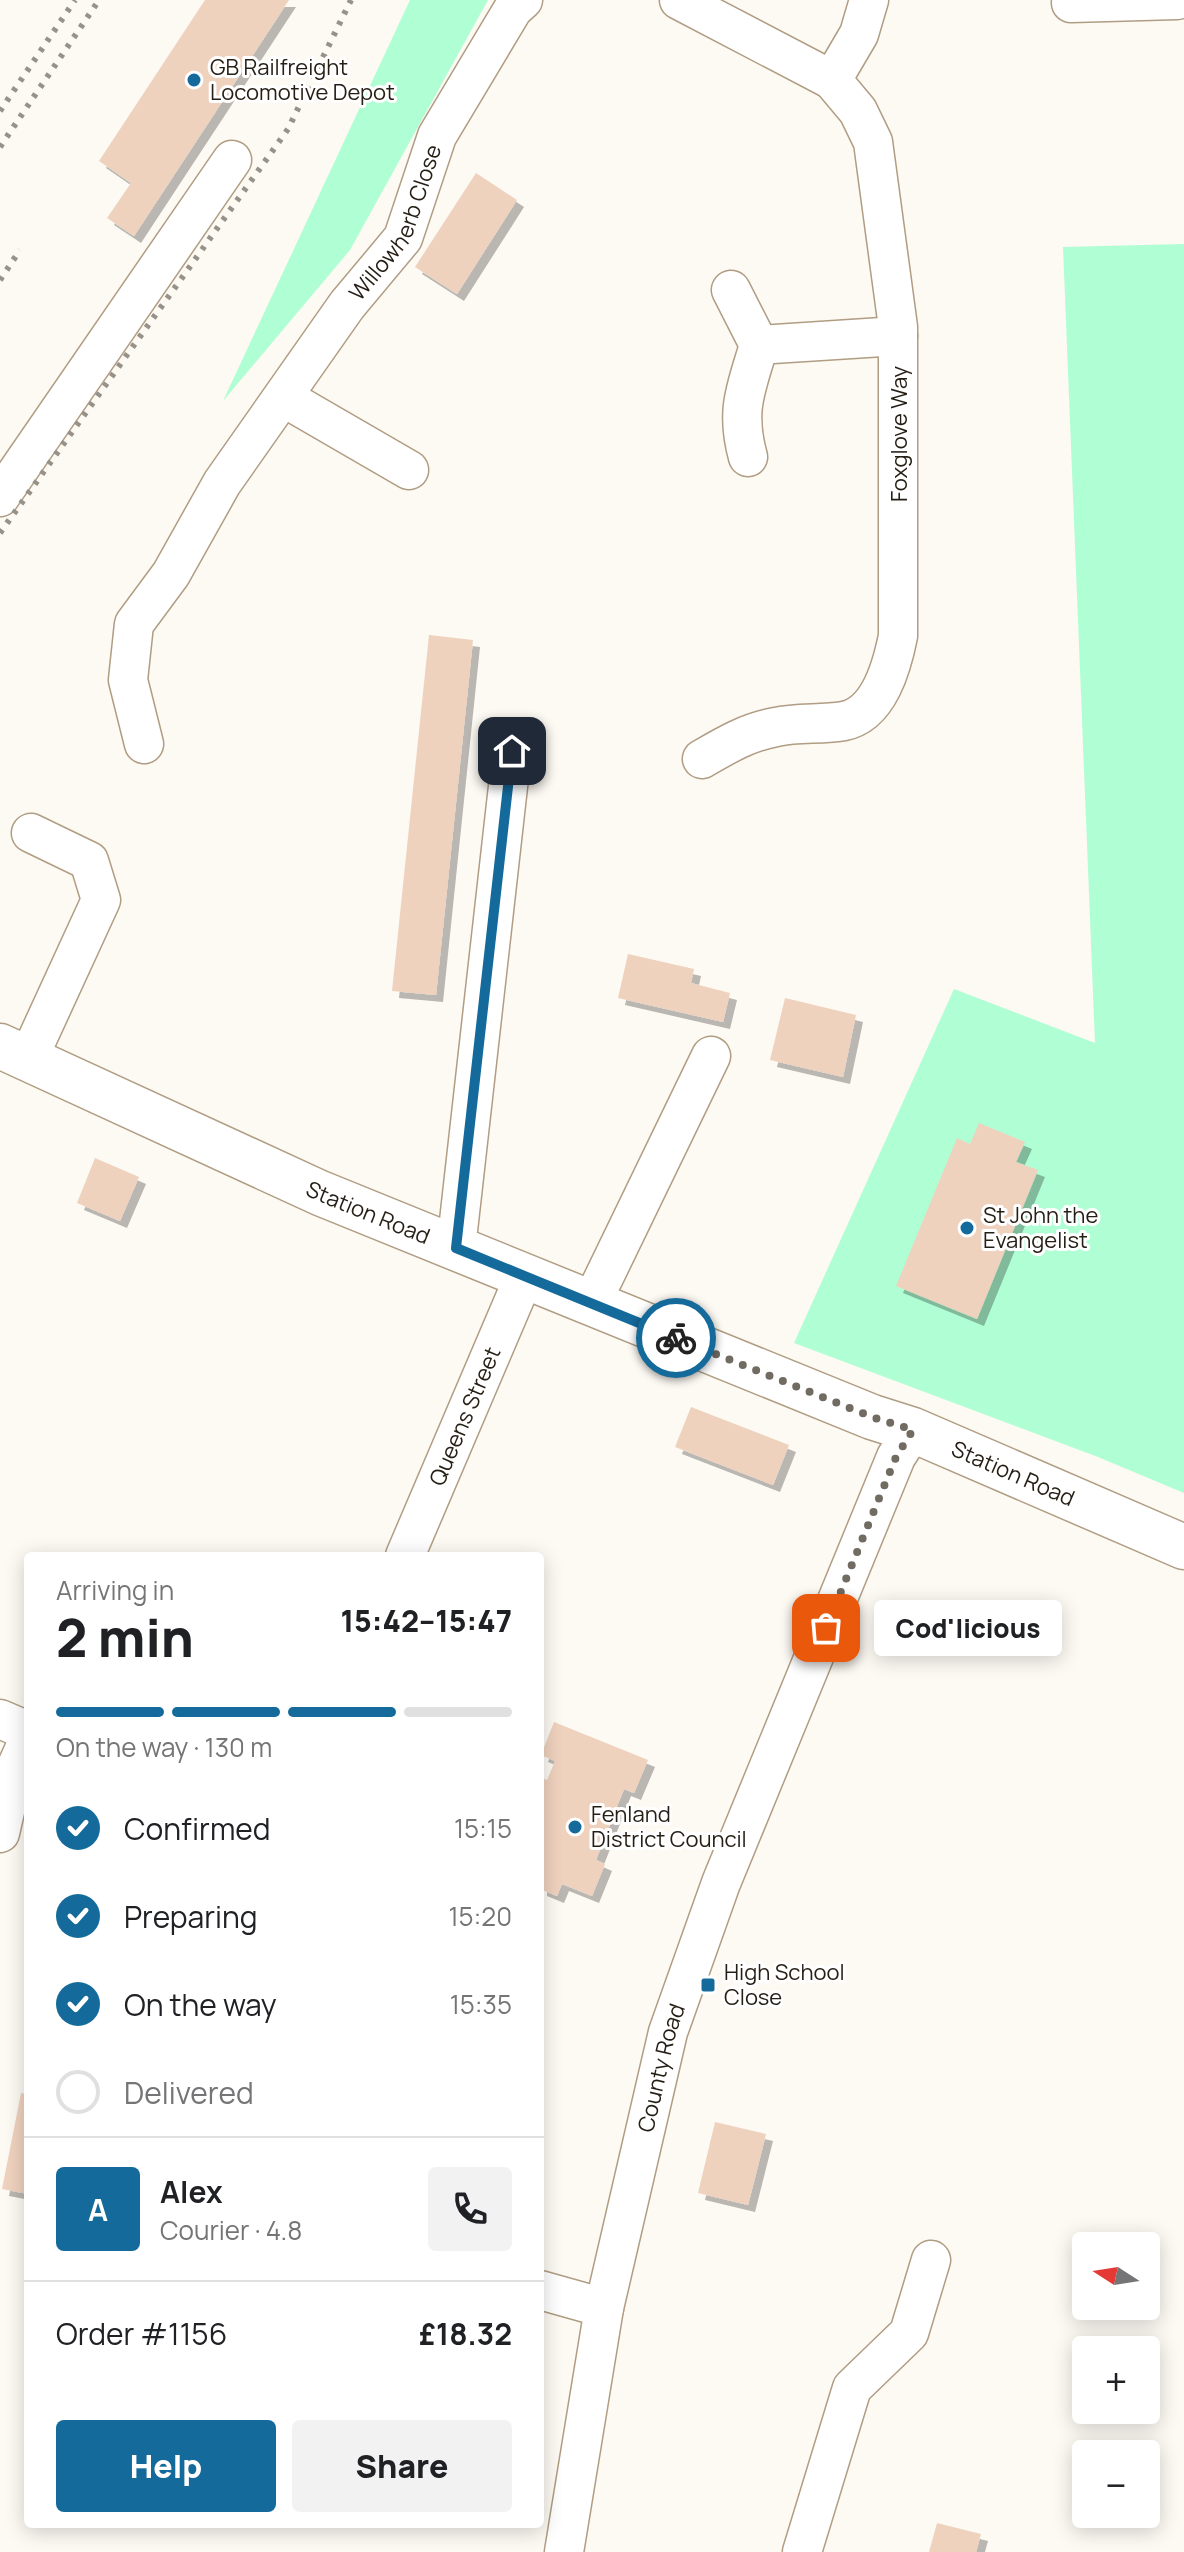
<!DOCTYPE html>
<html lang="en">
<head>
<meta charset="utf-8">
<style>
  body { margin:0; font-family:Manrope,sans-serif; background:#f2f2f2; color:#202124; height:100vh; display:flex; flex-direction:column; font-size:30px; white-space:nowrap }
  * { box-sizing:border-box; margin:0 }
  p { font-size:26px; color:#757577 }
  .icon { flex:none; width:44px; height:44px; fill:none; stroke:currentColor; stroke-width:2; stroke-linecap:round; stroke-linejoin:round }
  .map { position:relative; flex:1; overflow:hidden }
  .panel { position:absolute; left:24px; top:1552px; width:520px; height:976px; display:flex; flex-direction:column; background:#fff; border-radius:8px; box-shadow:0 4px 20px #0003 }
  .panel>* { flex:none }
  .needle { width:52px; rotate:282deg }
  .buttons { position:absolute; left:1072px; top:2232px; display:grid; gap:16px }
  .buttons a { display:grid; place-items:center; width:88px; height:88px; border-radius:8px; background:#fff; box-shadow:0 4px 20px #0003; font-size:40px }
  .pin { position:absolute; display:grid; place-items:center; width:68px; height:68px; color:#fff; margin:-34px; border-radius:16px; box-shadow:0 4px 12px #0006 }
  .courier { position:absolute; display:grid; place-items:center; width:80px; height:80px; margin:-40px; border:6px solid #146a9b; border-radius:50%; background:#fff; color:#222; box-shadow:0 2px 10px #0007 }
  .bubble { position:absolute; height:56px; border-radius:8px; background:#fff; box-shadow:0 4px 20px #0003; font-size:26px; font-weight:800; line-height:56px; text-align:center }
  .head em { font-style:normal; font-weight:800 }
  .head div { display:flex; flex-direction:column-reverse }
  .head { display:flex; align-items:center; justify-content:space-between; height:136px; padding:0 32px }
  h1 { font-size:52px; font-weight:800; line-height:60px }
  .bar { display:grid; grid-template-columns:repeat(4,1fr); gap:12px 8px; align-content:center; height:96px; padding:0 32px }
  .bar i { height:10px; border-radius:6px; background:#e0e0e0 }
  .bar .selected { background:#146a9b }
  .bar p { grid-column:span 4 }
  .line { display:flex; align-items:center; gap:20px; padding:0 32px; border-top:2px solid #e0e0e0 }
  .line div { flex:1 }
  .round { display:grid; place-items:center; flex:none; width:84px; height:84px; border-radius:8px; background:#f2f2f2 }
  ol { padding:0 32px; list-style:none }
  li { display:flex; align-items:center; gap:24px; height:88px }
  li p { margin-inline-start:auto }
  li .icon { padding:8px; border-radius:50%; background:#146a9b; color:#fff; stroke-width:4 }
  li:last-child { color:#757577 }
  li i { width:44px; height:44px; border:4px solid #e0e0e0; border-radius:50% }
  .cta { display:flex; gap:16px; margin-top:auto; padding:16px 32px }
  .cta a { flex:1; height:92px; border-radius:8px; background:#146a9b; color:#fff; font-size:32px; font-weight:800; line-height:92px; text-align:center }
  .cta a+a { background:#f2f2f2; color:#202124 }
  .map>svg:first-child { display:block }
</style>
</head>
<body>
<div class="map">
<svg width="1184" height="2552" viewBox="0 0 1184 2552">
  <defs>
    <filter id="shadow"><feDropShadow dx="7" dy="7" stdDeviation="0" flood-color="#0004"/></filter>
  </defs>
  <rect width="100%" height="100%" fill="#fdf9f3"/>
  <!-- green -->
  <g fill="#b0fed4">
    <path d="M 410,0 L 488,0 L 350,250 L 223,401 Z"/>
    <path d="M 1184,244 L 1184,1493 L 1098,1457 L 794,1343 L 954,989 L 1095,1043 L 1063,247 Z"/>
  </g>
  <!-- building -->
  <g fill="#efd2be" filter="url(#shadow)">
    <path d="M 205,0 L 289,0 L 134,236 L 107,218 L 131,183 L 99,161 Z"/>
    <path d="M 476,173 L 517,200 L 457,294 L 415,267 Z"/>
    <path d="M 429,635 L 473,640 L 436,995 L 392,991 Z"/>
    <path d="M 628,954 L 694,969 L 691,983 L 730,993 L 723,1022 L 618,998 Z"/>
    <path d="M 785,998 L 856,1015 L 843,1077 L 770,1060 Z"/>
    <path d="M 979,1123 L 1025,1142 L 1016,1162 L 1038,1170 L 977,1319 L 896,1286 L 957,1138 L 970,1144 Z"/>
    <path d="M 95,1158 L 139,1177 L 120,1221 L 77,1203 Z"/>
    <path d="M 691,1407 L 789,1445 L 773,1485 L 675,1447 Z"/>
    <path d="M 554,1722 L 648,1760 L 634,1793 L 624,1789 L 596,1860 L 605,1864 L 592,1896 L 562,1884 L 557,1896 L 540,1889 L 540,1777 L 547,1780 L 555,1761 L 541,1755 Z"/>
    <path d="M 21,2093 L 28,2094 L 28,2194 L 2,2189 Z"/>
    <path d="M 715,2122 L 766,2134 L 748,2205 L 698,2193 Z"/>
    <path d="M 937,2523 L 981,2534 L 976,2552 L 929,2552 Z"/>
  </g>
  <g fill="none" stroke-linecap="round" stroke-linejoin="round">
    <!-- minor casing -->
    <g stroke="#b09d83" stroke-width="41">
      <g id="minor">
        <path d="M 679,0 L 832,80"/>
        <path d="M 1071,3 L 1177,0"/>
        <path d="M 731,290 L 759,345 C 746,389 735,410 748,457"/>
        <path d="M 759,345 L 898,336"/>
        <path d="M 283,397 L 409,470"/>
        <path d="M 0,497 L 232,160"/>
        <path id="s1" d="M 144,744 L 128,680 L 134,624 L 171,574 L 222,483 L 347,305 L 403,238 L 437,136 L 513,9 L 523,0"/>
        <path d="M 702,759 C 726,745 748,732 776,727 C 798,722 822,725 844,721 C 879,714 892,666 898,636 L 898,327 L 873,142 L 858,111 L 832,80 L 859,34 L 869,0"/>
        <path d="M 28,1059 L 101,900 L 89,861 L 31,833"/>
        <path d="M 456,1248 L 512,751"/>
        <path d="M 591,1304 L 711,1056"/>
        <path id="s2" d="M 405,1556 L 524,1277"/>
        <path d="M 0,1719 L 28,1731"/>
        <path d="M 0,1833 L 14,1772 L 28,1741"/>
        <path d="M 540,2290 L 604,2308"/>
        <path id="s3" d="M 564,2552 L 604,2308 L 668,2032 L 721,1883 L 896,1457 L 913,1430"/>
        <path d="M 802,2552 L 852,2388 L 909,2333 L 931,2260"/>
      </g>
    </g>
    <!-- major casing -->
    <g stroke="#b09d83" stroke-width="47">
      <g id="major">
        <path id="s4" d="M 0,1046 L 320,1193 L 872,1417 L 913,1430 L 1184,1547"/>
      </g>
    </g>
    <!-- minor -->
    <use href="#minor" stroke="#fff" stroke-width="38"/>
    <!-- major -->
    <use href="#major" stroke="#fff" stroke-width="44"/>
    <!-- rail -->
    <g stroke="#969189" stroke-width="6" stroke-dasharray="4 8" stroke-linecap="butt">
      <path d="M 0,111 L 75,0"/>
      <path d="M 0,147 L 99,0"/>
      <path d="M 0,280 L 20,250"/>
      <path d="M 0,533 L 288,129 L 351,0"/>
    </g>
  </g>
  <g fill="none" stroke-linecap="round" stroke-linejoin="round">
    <!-- done -->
    <path stroke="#716b62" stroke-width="8" stroke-dasharray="0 14.4" d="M 676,1338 L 872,1417 L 913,1430 L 896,1457 L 826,1628"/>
    <!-- route -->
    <path stroke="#146a9b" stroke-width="10" d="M 512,751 L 456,1248 L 676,1338"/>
  </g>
  <!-- markers -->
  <g fill="#146a9b" stroke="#fff" stroke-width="3">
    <circle cx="194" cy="80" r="8"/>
    <circle cx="967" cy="1228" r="8"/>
    <circle cx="575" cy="1827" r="8"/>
    <rect x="700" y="1977" width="16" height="16" rx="4"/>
  </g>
  <g text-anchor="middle" stroke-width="6" stroke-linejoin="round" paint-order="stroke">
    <!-- poi labels -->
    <g font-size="22" fill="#251e14" stroke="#fff" text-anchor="start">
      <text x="210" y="75">GB Railfreight<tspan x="210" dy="25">Locomotive Depot</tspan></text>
      <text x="983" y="1223">St John the<tspan x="983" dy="25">Evangelist</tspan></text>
      <text x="591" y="1822">Fenland<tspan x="591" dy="25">District Council</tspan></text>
      <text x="724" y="1980">High School<tspan x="724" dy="25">Close</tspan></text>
    </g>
    <!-- street labels -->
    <g font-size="22" fill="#251e14" stroke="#fff">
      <text dy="8" stroke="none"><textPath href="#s1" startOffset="604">Willowherb Close</textPath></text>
      <text transform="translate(899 434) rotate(-90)" y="8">Foxglove Way</text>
      <text dy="8" stroke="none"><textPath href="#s4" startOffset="404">Station Road</textPath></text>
      <text dy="8" stroke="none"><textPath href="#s2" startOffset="152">Queens Street</textPath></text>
      <text dy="8" stroke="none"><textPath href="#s4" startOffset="1100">Station Road</textPath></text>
      <text dy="8" stroke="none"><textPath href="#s3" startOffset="494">County Road</textPath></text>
    </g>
  </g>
</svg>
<div class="buttons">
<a><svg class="needle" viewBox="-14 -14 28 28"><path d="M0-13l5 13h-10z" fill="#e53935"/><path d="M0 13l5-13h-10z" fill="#757577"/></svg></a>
<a>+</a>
<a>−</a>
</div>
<div class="pin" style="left:826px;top:1628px;background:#ea580c"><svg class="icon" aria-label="bag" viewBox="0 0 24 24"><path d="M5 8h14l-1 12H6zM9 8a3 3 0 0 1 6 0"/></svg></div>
<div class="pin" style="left:512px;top:751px;background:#1f2937"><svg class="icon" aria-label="home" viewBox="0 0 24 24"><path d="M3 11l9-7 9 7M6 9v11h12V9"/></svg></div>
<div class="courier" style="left:676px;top:1338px"><svg class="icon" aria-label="bike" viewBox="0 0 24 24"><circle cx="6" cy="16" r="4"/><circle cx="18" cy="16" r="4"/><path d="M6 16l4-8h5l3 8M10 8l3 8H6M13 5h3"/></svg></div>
<div class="bubble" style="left:874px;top:1600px;width:188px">Cod'licious</div>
<section class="panel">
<div class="head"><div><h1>2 min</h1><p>Arriving in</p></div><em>15:42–15:47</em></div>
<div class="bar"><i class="selected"></i><i class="selected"></i><i class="selected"></i><i></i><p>On the way · 130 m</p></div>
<ol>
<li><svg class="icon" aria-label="check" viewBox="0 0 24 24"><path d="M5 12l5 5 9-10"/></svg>Confirmed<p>15:15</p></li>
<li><svg class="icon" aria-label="check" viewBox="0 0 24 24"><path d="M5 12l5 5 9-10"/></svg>Preparing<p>15:20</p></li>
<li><svg class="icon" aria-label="check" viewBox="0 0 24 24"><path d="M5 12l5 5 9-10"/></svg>On the way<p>15:35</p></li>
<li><i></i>Delivered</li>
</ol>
<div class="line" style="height:144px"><b class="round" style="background:#146a9b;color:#fff">A</b><div><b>Alex</b><p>Courier · 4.8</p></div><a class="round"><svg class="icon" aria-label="phone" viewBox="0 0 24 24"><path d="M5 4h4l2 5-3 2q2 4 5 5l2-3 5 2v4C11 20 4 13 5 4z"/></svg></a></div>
<div class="line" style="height:104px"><div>Order #1156</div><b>£18.32</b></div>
<div class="cta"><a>Help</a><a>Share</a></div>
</section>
</div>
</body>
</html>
